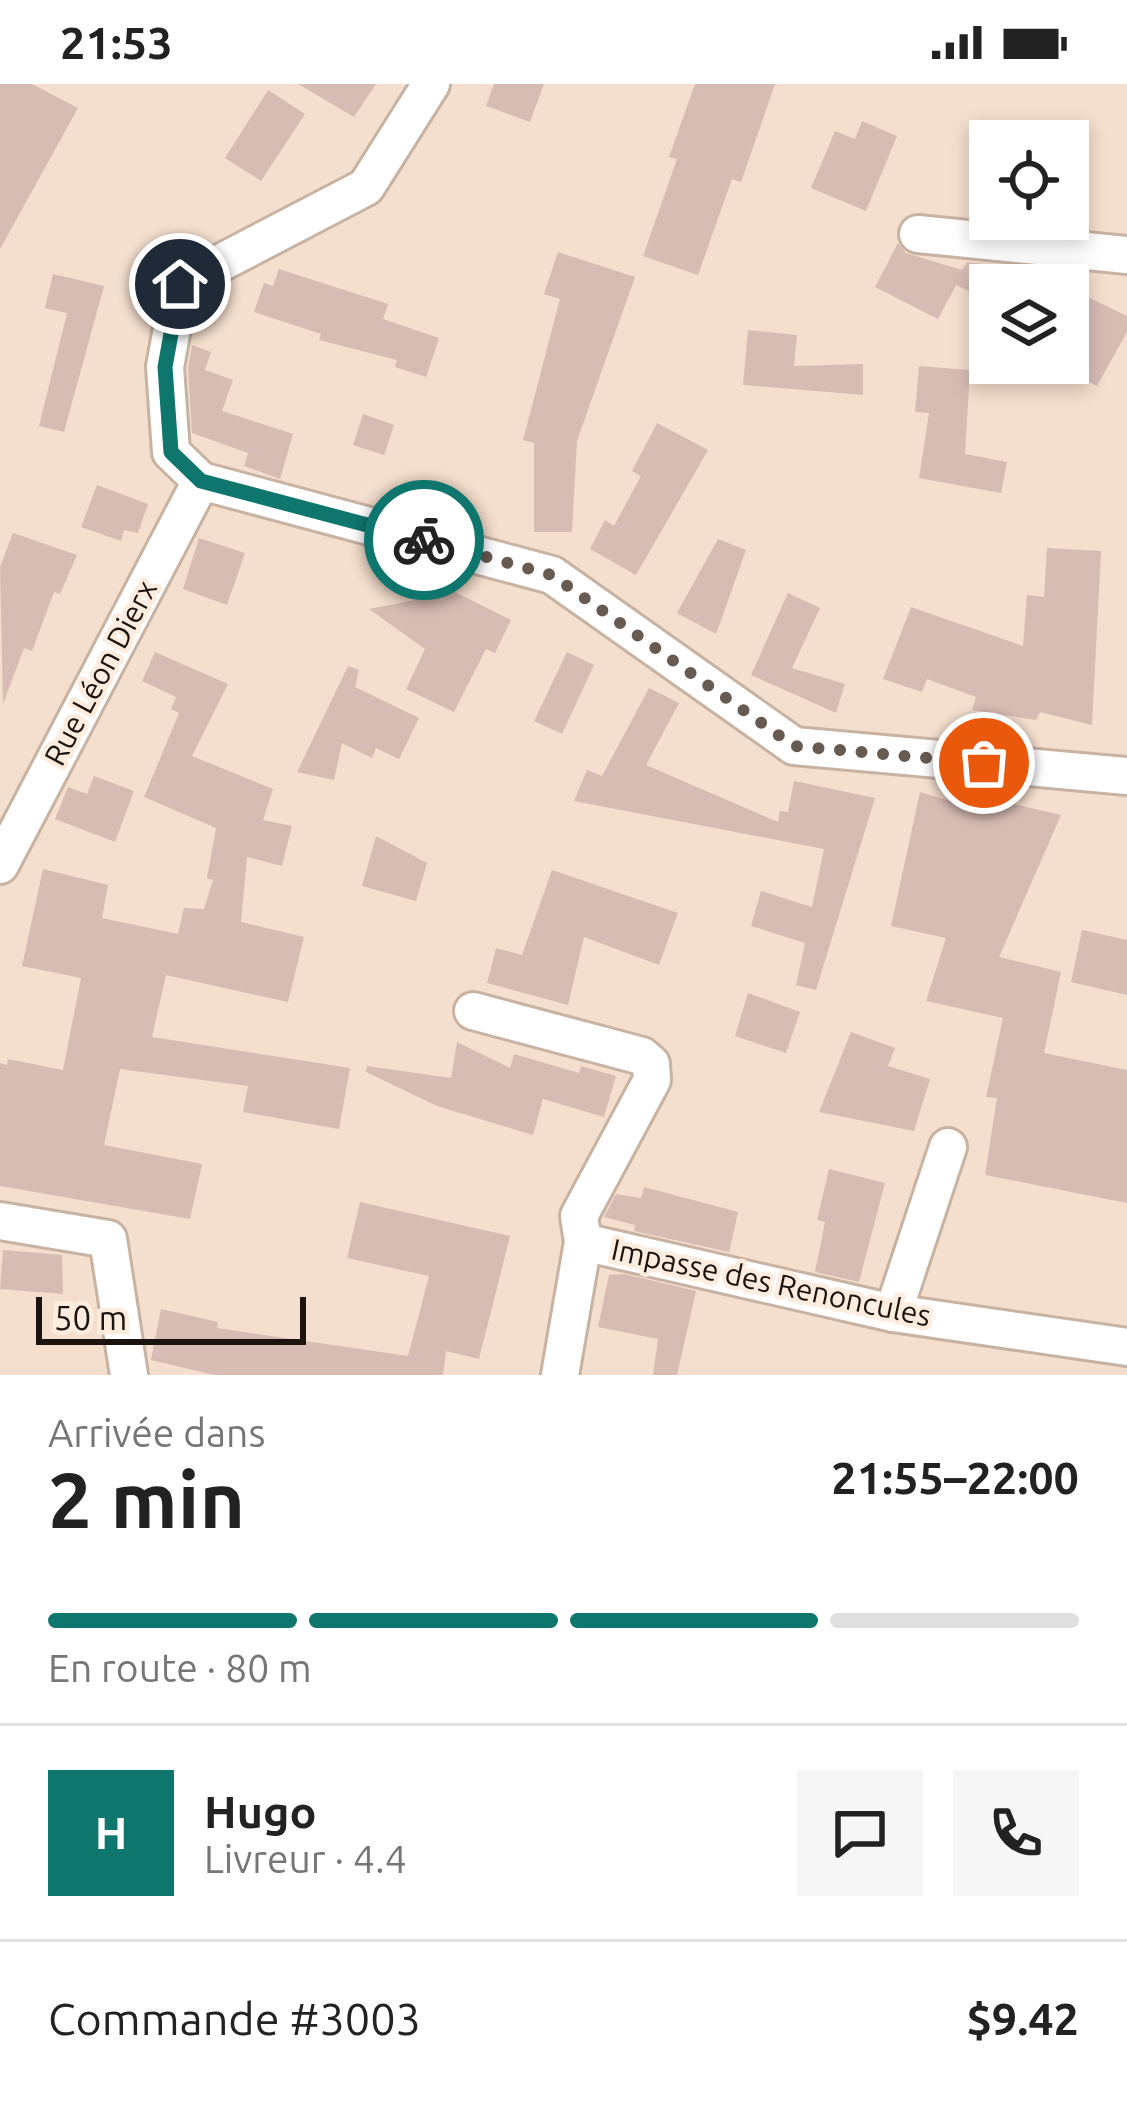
<!DOCTYPE html>
<html lang="fr">
<head>
<meta charset="utf-8">
<style>
  body { margin:0; font-family:Ubuntu,sans-serif; background:#f6f6f6; color:#222; height:100vh; display:flex; flex-direction:column; font-size:45px; white-space:nowrap }
  * { box-sizing:border-box; margin:0 }
  p { font-size:39px; color:#767676 }
  .icon { flex:none; width:66px; height:66px; fill:none; stroke:currentColor; stroke-width:2; stroke-linecap:round; stroke-linejoin:round }
  .map { position:relative; height:1291px; overflow:hidden }
  .drawer { display:flex; flex-direction:column; background:#fff; flex:1 }
  .drawer>* { flex:none }
  .buttons { position:absolute; left:969px; top:36px; display:grid; gap:24px }
  .buttons a { display:grid; place-items:center; width:120px; height:120px; border-radius:0px; background:#fff; box-shadow:0 6px 18px #0003; font-size:60px }
  .scale { position:absolute; left:36px; bottom:30px; width:270px; box-sizing:border-box; padding-left:12px; border:6px solid #1b140e; border-top:0; font-size:33px; line-height:42px; white-space:nowrap; color:#1b140e; -webkit-text-stroke:9px #feecde; paint-order:stroke }
  .pin { position:absolute; display:grid; place-items:center; width:102px; height:102px; color:#fff; margin:-51px; border:6px solid #fff; border-radius:50%; box-shadow:0 3px 12px #0007 }
  .courier { position:absolute; display:grid; place-items:center; width:120px; height:120px; margin:-60px; border:9px solid #0f766e; border-radius:50%; background:#fff; color:#222; box-shadow:0 3px 15px #0007 }
  .summary em { font-style:normal; font-weight:700 }
  .summary div { display:flex; flex-direction:column-reverse }
  .summary { display:flex; align-items:center; justify-content:space-between; height:204px; padding:0 48px }
  h1 { font-size:78px; font-weight:700; line-height:90px }
  .bar { display:grid; grid-template-columns:repeat(4,1fr); gap:18px 12px; align-content:center; height:144px; padding:0 48px }
  .bar i { height:15px; border-radius:9px; background:#e0e0e0 }
  .bar .selected { background:#0f766e }
  .bar p { grid-column:span 4 }
  .line { display:flex; align-items:center; gap:30px; padding:0 48px; border-top:3px solid #e0e0e0 }
  .line div { flex:1 }
  .round { display:grid; place-items:center; flex:none; width:126px; height:126px; border-radius:0px; background:#f6f6f6 }
  .status { display:flex; justify-content:space-between; align-items:center; height:84px; padding:0 60px; background:#fff; direction:ltr }
  .status svg { height:33px; fill:currentColor }
  .map>svg:first-child { display:block }
</style>
</head>
<body>
<div class="status"><b>21:53</b><svg viewBox="0 0 49 12"><path d="M0 12V9h3v3zM5 12V6h3v6zM10 12V3h3v9zM15 12V0h3v12zM26 1h20v11H26zM47 4h2v5h-2z"/></svg></div>
<div class="map">
<svg width="1127" height="1291" viewBox="0 0 1127 1291">
  <rect width="100%" height="100%" fill="#f4decd"/>
  <!-- building -->
  <g fill="#d7bcb4">
    <path d="M 0,0 L 32,0 L 78,24 L 0,165 Z"/>
    <path d="M 298,0 L 376,0 L 354,33 Z"/>
    <path d="M 494,0 L 544,0 L 530,38 L 486,22 Z"/>
    <path d="M 695,0 L 775,0 L 741,98 L 732,95 L 698,191 L 643,172 L 677,75 L 669,73 Z"/>
    <path d="M 268,6 L 305,30 L 261,97 L 225,74 Z"/>
    <path d="M 862,37 L 897,52 L 866,127 L 811,104 L 835,47 L 855,55 Z"/>
    <path d="M 898,159 L 906,169 L 962,186 L 967,178 L 990,181 L 990,217 L 956,201 L 938,235 L 875,203 Z"/>
    <path d="M 558,168 L 635,193 L 577,357 L 572,448 L 534,448 L 534,359 L 523,356 L 560,215 L 544,210 Z"/>
    <path d="M 279,185 L 388,220 L 383,235 L 439,254 L 426,293 L 395,283 L 397,276 L 319,256 L 321,250 L 254,228 L 264,199 L 273,202 Z"/>
    <path d="M 53,190 L 104,202 L 64,348 L 39,342 L 67,229 L 45,224 Z"/>
    <path d="M 1088,213 L 1127,232 L 1127,248 L 1097,302 L 1068,288 L 1068,227 L 1078,232 Z"/>
    <path d="M 748,246 L 797,251 L 794,282 L 863,280 L 863,311 L 743,301 Z"/>
    <path d="M 192,261 L 211,268 L 205,286 L 233,296 L 222,327 L 293,350 L 280,395 L 244,382 L 248,369 L 192,349 L 188,284 Z"/>
    <path d="M 919,282 L 970,286 L 965,370 L 1007,378 L 1001,409 L 919,394 L 929,329 L 915,328 Z"/>
    <path d="M 363,330 L 394,341 L 384,371 L 353,361 Z"/>
    <path d="M 657,339 L 708,366 L 636,491 L 590,465 L 605,436 L 614,442 L 641,392 L 632,387 Z"/>
    <path d="M 97,401 L 148,420 L 138,449 L 124,446 L 121,457 L 81,443 Z"/>
    <path d="M 13,449 L 77,471 L 60,510 L 54,508 L 32,567 L 24,564 L 3,620 L 0,483 Z"/>
    <path d="M 199,454 L 245,469 L 227,521 L 183,505 Z"/>
    <path d="M 718,455 L 746,466 L 716,550 L 677,529 Z"/>
    <path d="M 1047,464 L 1101,467 L 1092,641 L 1040,628 L 1036,636 L 972,626 L 976,613 L 927,595 L 922,608 L 883,595 L 911,523 L 1023,562 L 1027,511 L 1044,513 Z"/>
    <path d="M 455,508 L 511,536 L 495,569 L 486,565 L 454,628 L 406,605 L 425,565 L 369,525 Z"/>
    <path d="M 788,509 L 820,524 L 792,584 L 845,600 L 836,629 L 751,591 Z"/>
    <path d="M 155,568 L 228,600 L 192,672 L 273,705 L 263,736 L 292,742 L 282,782 L 247,773 L 241,838 L 304,853 L 288,918 L 166,891 L 152,953 L 350,984 L 339,1045 L 243,1028 L 248,1002 L 120,985 L 104,1061 L 202,1080 L 190,1135 L 0,1102 L 0,979 L 7,981 L 8,975 L 63,986 L 81,894 L 22,882 L 43,785 L 108,801 L 102,834 L 178,850 L 184,824 L 204,825 L 213,796 L 207,794 L 216,744 L 144,713 L 179,629 L 171,625 L 176,613 L 142,597 Z"/>
    <path d="M 567,568 L 594,581 L 562,650 L 534,637 Z"/>
    <path d="M 348,582 L 359,586 L 355,603 L 419,634 L 399,675 L 376,664 L 372,674 L 342,659 L 334,696 L 297,688 Z"/>
    <path d="M 649,604 L 679,619 L 646,681 L 778,738 L 780,727 L 788,728 L 794,697 L 875,714 L 816,906 L 796,901 L 805,859 L 751,842 L 761,807 L 812,823 L 824,765 L 574,717 L 587,686 L 602,692 Z"/>
    <path d="M 94,692 L 134,707 L 115,758 L 55,735 L 68,703 L 87,710 Z"/>
    <path d="M 920,708 L 994,730 L 997,716 L 1061,731 L 999,873 L 1061,888 L 1044,969 L 1127,986 L 1127,1119 L 985,1091 L 997,1014 L 986,1013 L 1003,934 L 926,917 L 946,854 L 891,842 Z"/>
    <path d="M 376,752 L 427,779 L 416,817 L 362,802 Z"/>
    <path d="M 552,786 L 678,829 L 659,881 L 584,853 L 568,921 L 487,899 L 496,864 L 522,871 Z"/>
    <path d="M 1082,846 L 1127,856 L 1127,911 L 1071,898 Z"/>
    <path d="M 748,909 L 800,928 L 786,969 L 735,952 Z"/>
    <path d="M 851,948 L 895,964 L 888,982 L 930,995 L 914,1047 L 819,1028 Z"/>
    <path d="M 457,958 L 510,984 L 514,970 L 579,989 L 581,982 L 616,992 L 604,1033 L 543,1015 L 533,1051 L 437,1022 L 366,988 L 367,982 L 451,994 Z"/>
    <path d="M 829,1085 L 885,1099 L 859,1198 L 815,1188 L 825,1138 L 817,1136 Z"/>
    <path d="M 644,1103 L 738,1128 L 729,1168 L 634,1147 L 635,1141 L 604,1133 L 616,1110 L 641,1114 Z"/>
    <path d="M 360,1118 L 510,1152 L 479,1275 L 446,1267 L 443,1291 L 214,1291 L 151,1276 L 161,1225 L 218,1238 L 217,1244 L 408,1272 L 429,1192 L 347,1174 Z"/>
    <path d="M 3,1166 L 62,1171 L 63,1210 L 0,1205 Z"/>
    <path d="M 624,1190 L 696,1207 L 677,1291 L 653,1291 L 658,1255 L 598,1243 L 609,1191 Z"/>
  </g>
  <g fill="none" stroke-linecap="round" stroke-linejoin="round">
    <!-- street casing -->
    <g stroke="#c8b3a3" stroke-width="42">
      <g id="street">
        <path d="M 431,0 L 366,103 L 180,200 L 165,283 L 171,368 L 201,397 L 552,491 L 794,662 L 1127,692"/>
        <path d="M 918,150 L 1127,171"/>
        <path d="M 0,781 L 201,397"/>
        <path d="M 473,927 L 642,972 L 651,980 L 652,996 L 579,1132 L 583,1158 L 893,1229 L 1127,1263"/>
        <path d="M 0,1137 L 108,1155 L 129,1291"/>
        <path d="M 893,1229 L 948,1063"/>
        <path d="M 560,1291 L 583,1158"/>
      </g>
    </g>
    <!-- street -->
    <use href="#street" stroke="#fff" stroke-width="36"/>
  </g>
  <g fill="none" stroke-linecap="round" stroke-linejoin="round">
    <!-- done -->
    <path stroke="#675b51" stroke-width="12" stroke-dasharray="0 21.6" d="M 424,456 L 552,491 L 794,662 L 984,679"/>
    <!-- route -->
    <path stroke="#0f766e" stroke-width="15" d="M 180,200 L 165,283 L 171,368 L 201,397 L 424,456"/>
  </g>
  <g text-anchor="middle" stroke-width="9" stroke-linejoin="round" paint-order="stroke">
    <!-- street labels -->
    <g font-size="30" fill="#1b140e" stroke="#feecde">
      <text transform="translate(101 589) rotate(-62)" y="10">Rue Léon Dierx</text>
      <text transform="translate(771 1199) rotate(12)" y="10">Impasse des Renoncules</text>
    </g>
  </g>
</svg>
<div class="buttons">
<a><svg class="icon" aria-label="locate" viewBox="0 0 24 24"><circle cx="12" cy="12" r="6"/><path d="M12 2v4M12 18v4M2 12h4M18 12h4"/></svg></a>
<a><svg class="icon" aria-label="layers" viewBox="0 0 24 24"><path d="M12 4l9 5-9 5-9-5zM3 14l9 5 9-5"/></svg></a>
</div>
<div class="scale">50 m</div>
<div class="pin" style="left:984px;top:679px;background:#ea580c"><svg class="icon" aria-label="bag" viewBox="0 0 24 24"><path d="M5 8h14l-1 12H6zM9 8a3 3 0 0 1 6 0"/></svg></div>
<div class="pin" style="left:180px;top:200px;background:#1f2937"><svg class="icon" aria-label="home" viewBox="0 0 24 24"><path d="M3 11l9-7 9 7M6 9v11h12V9"/></svg></div>
<div class="courier" style="left:424px;top:456px"><svg class="icon" aria-label="bike" viewBox="0 0 24 24"><circle cx="6" cy="16" r="4"/><circle cx="18" cy="16" r="4"/><path d="M6 16l4-8h5l3 8M10 8l3 8H6M13 5h3"/></svg></div>
</div>
<section class="drawer">
<div class="summary"><div><h1>2 min</h1><p>Arrivée dans</p></div><em>21:55–22:00</em></div>
<div class="bar"><i class="selected"></i><i class="selected"></i><i class="selected"></i><i></i><p>En route · 80 m</p></div>
<div class="line" style="height:216px"><b class="round" style="background:#0f766e;color:#fff">H</b><div><b>Hugo</b><p>Livreur · 4.4</p></div><a class="round"><svg class="icon" aria-label="chat" viewBox="0 0 24 24"><path d="M4 5h16v11H9l-5 4z"/></svg></a><a class="round"><svg class="icon" aria-label="phone" viewBox="0 0 24 24"><path d="M5 4h4l2 5-3 2q2 4 5 5l2-3 5 2v4C11 20 4 13 5 4z"/></svg></a></div>
<div class="line" style="height:156px"><div>Commande #3003</div><b>$9.42</b></div>
</section>
</body>
</html>
